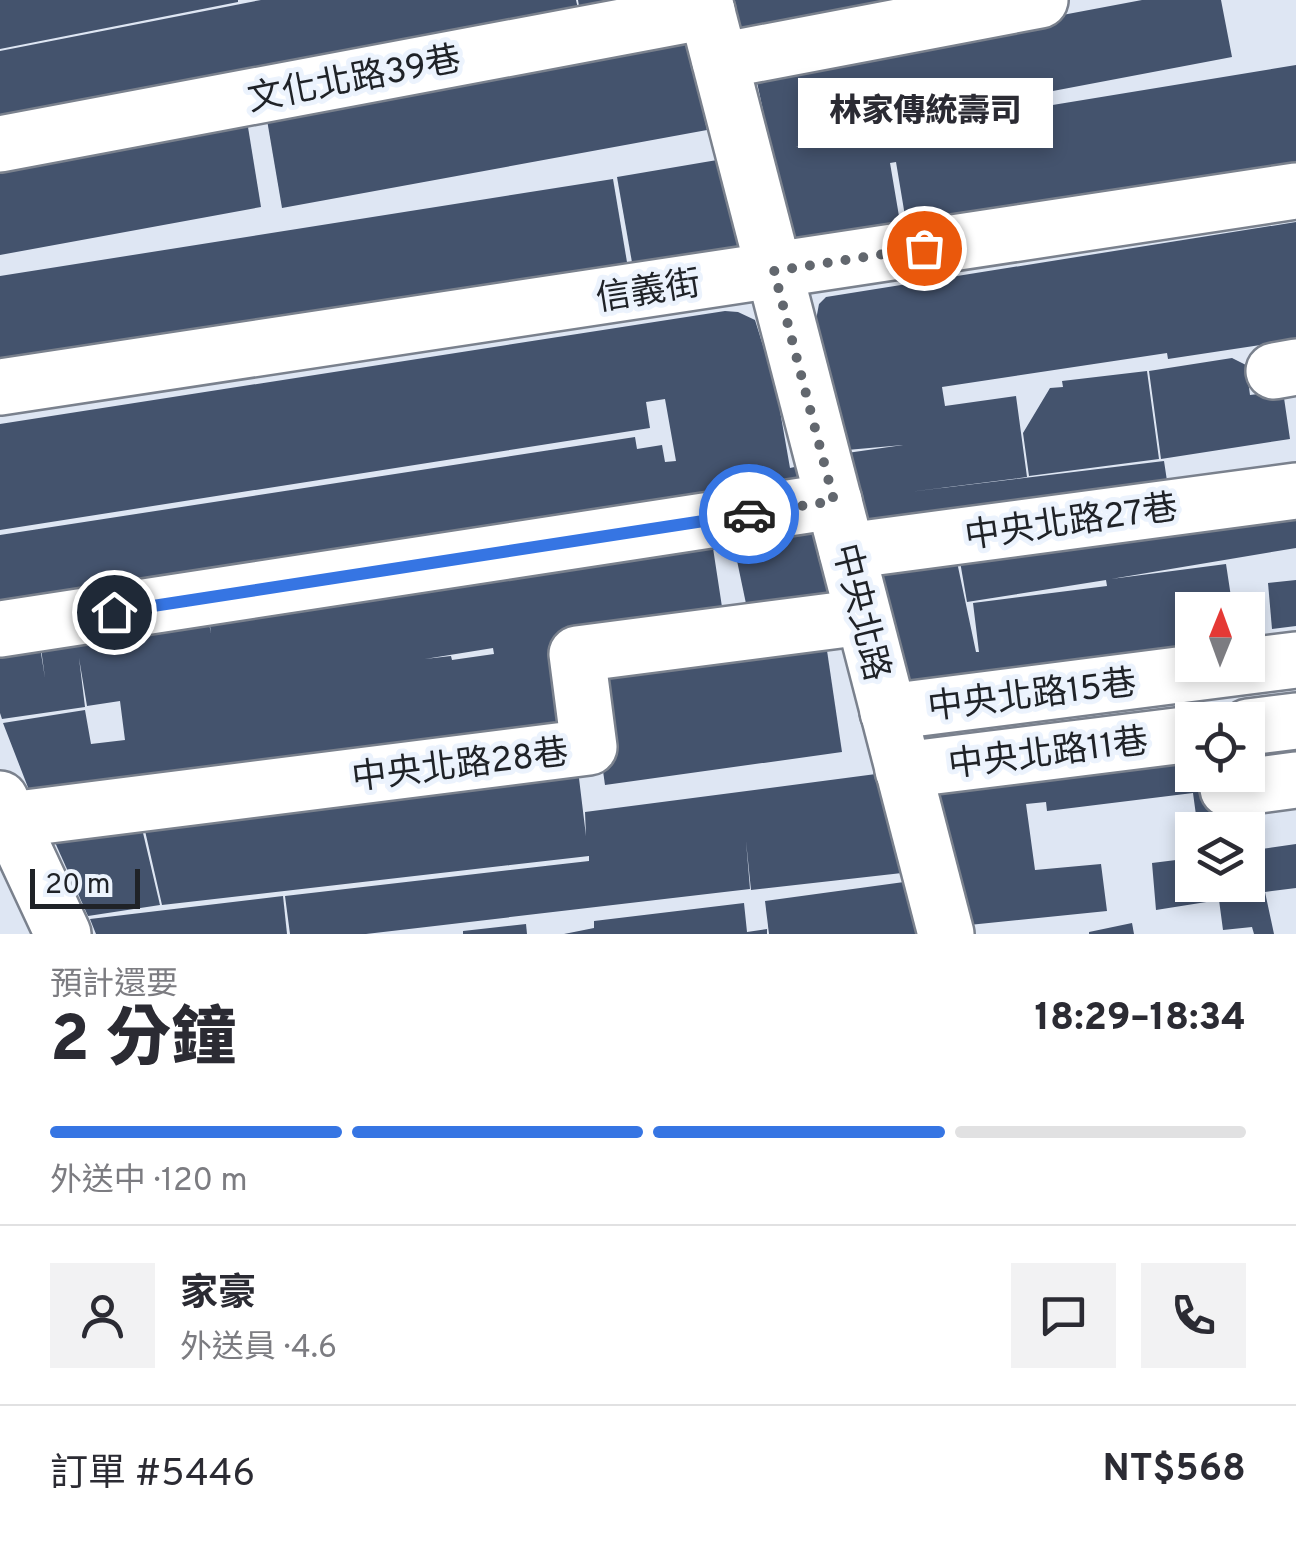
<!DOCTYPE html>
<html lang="zh-TW">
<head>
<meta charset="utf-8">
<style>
  body { margin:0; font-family:Overpass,"Noto Sans TC",sans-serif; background:#f2f2f3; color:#2b2b33; height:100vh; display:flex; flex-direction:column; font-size:38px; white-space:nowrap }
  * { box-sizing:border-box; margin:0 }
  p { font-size:32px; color:#7c7c81 }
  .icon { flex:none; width:55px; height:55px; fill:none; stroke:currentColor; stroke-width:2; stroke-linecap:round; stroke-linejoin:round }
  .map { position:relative; height:934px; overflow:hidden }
  .side { display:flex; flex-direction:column; background:#fff; flex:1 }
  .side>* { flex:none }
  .needle { width:65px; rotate:1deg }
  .controls { position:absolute; left:1175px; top:592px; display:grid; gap:20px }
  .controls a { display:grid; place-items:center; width:90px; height:90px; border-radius:0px; background:#fff; box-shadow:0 5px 15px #0003; font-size:50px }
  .scale { position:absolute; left:30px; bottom:25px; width:110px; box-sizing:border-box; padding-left:10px; border:5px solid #1f2227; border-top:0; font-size:28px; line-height:35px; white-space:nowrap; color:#1f2227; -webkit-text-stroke:8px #ecf3fd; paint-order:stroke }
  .pin { position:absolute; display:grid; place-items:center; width:85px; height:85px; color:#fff; margin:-42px; border:5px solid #fff; border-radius:50%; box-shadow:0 2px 10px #0007 }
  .courier { position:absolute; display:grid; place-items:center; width:100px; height:100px; margin:-50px; border:8px solid #3675e3; border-radius:50%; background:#fff; color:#222; box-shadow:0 2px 12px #0007 }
  .bubble { position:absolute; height:70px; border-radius:0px; background:#fff; box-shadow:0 5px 15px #0003; font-size:32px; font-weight:800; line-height:70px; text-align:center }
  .headline em { font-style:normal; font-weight:800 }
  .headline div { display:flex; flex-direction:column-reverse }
  .headline { display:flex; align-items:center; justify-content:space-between; height:170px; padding:0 50px }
  h1 { font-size:65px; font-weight:800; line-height:75px }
  .bar { display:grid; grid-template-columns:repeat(4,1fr); gap:15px 10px; align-content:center; height:120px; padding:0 50px }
  .bar i { height:12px; border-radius:8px; background:#e1e1e2 }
  .bar .current { background:#3675e3 }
  .bar p { grid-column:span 4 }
  .line { display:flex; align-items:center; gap:25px; padding:0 50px; border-top:2px solid #e1e1e2 }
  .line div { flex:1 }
  .round { display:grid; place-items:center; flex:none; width:105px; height:105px; border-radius:0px; background:#f2f2f3 }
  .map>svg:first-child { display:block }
</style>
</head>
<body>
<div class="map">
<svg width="1296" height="934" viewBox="0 0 1296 934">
  <rect width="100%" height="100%" fill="#dee6f3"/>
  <!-- building -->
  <g fill="#44536d" fill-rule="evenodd">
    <path d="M 0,0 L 238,0 L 238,2 L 0,49 Z"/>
    <path d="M 261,0 L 576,0 L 579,13 L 0,127 L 0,51 Z"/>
    <path d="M 578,0 L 660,0 L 581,18 Z"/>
    <path d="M 734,0 L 929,0 L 742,39 Z"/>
    <path d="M 1142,0 L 1221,0 L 1232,57 L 832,133 L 833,139 L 796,147 L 1296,65 L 1296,164 L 906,222 L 896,162 L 890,163 L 900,222 L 791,241 L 755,73 Z"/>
    <path d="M 686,37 L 707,130 L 282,208 L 266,114 Z"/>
    <path d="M 247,121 L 261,207 L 0,255 L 0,165 Z"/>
    <path d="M 723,159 L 739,249 L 633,268 L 617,177 Z"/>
    <path d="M 613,179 L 628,268 L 0,366 L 0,276 Z"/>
    <path d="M 1296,222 L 1296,355 L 1282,357 L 1280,342 L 1168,359 L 1167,353 L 942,387 L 945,406 L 1016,396 L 1027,477 L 909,492 L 1164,461 L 1169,494 L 869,545 L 847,453 L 903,445 L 847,450 L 816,320 L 819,304 L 826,297 Z"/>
    <path d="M 725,311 L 738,312 L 755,320 L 764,349 L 769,348 L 790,468 L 799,466 L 803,489 L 0,613 L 0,535 L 635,437 L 637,449 L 662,445 L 665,462 L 676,461 L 665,399 L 646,402 L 650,428 L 0,530 L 0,424 Z"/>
    <path d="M 1232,358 L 1246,365 L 1250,395 L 1283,391 L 1290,439 L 1161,459 L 1149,371 Z"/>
    <path d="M 1147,371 L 1159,459 L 1029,476 L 1023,433 L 1050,388 L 1063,387 L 1062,381 Z"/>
    <path d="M 1296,499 L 1296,548 L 1111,579 L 1226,564 L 1233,610 L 1192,610 L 1192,657 L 910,682 L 905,673 L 875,554 L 953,543 L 976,652 L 979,652 L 973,603 L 1107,586 L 1106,580 L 967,602 L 957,544 Z"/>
    <path d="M 811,519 L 834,607 L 749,618 L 731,532 Z"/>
    <path d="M 711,535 L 724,620 L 564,643 L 577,735 L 36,808 L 3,723 L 85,710 L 91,744 L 125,740 L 120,701 L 87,706 L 79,658 L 85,707 L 2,719 L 0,713 L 0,651 L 39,641 L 45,678 L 40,641 L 207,615 L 211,633 L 208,612 ZM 493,648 L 494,654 L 452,660 L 451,656 L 425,659 Z"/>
    <path d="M 1296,580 L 1296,626 L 1272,629 L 1268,583 Z"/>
    <path d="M 825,637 L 842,752 L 605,785 L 589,672 Z"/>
    <path d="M 1296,724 L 1296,774 L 1224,783 L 1229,830 L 1198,830 L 1193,793 L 1047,811 L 1046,802 L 1026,804 L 1035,870 L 1101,864 L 1107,911 L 969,925 L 931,773 L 1192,737 L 1192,775 L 1248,775 L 1248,731 Z"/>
    <path d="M 578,770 L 586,836 L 585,812 L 876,774 L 902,873 L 751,890 L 746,841 L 750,889 L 366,934 L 290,934 L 285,896 L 589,861 L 589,856 L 162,905 L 143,822 Z"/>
    <path d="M 139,816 L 160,905 L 88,916 L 49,829 Z"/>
    <path d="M 1296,844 L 1296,888 L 1265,892 L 1274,934 L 1254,934 L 1252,927 L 1223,930 L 1219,900 L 1156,910 L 1152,863 L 1192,858 L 1192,885 L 1248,885 L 1248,851 Z"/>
    <path d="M 904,882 L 917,934 L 769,934 L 765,901 Z"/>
    <path d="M 283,896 L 287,934 L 96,934 L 90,919 Z"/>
    <path d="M 744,903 L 747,932 L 767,929 L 767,934 L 564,934 L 594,928 L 594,921 Z"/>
    <path d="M 1132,923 L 1134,934 L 1089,934 L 1089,932 Z"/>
    <path d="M 526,924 L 527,934 L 463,934 L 463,931 Z"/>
  </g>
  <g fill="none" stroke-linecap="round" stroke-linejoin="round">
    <!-- minor casing -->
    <g stroke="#7a818d" stroke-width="60">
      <g id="minor">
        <path d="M 704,0 L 946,934"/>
        <path d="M 720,61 L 1040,0"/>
        <path d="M 0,144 L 707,11"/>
        <path d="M 1274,371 L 1296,367"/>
        <path d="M 0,387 L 1296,191"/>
        <path d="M 847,551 L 1296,491"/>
        <path d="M 0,629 L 834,501"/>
        <path d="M 888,712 L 1296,660"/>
        <path d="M 1248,727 L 1296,721"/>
        <path d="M 903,770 L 1192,734"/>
        <path d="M 1228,789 L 1296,780"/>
        <path d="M 0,799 L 63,934"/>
        <path d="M 10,820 L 589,747 L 577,654 L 863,617"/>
      </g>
    </g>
    <!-- minor -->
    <use href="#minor" stroke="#fff" stroke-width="55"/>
  </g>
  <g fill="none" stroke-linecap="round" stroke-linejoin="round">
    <!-- done -->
    <path stroke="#62676e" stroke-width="10" stroke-dasharray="0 18" d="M 749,514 L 834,501 L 774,271 L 924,248"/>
    <!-- route -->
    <path stroke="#3675e3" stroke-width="12" d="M 114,612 L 749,514"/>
  </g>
  <g text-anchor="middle" stroke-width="10" stroke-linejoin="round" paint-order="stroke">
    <!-- street labels -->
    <g font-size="35" fill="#1f2227" stroke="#ecf3fd">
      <text transform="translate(354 78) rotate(-11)" y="12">文化北路39巷</text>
      <text transform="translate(648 290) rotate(-9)" y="12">信義街</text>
      <text transform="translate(1071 521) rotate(-8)" y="12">中央北路27巷</text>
      <text transform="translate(862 612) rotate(76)" y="12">中央北路</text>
      <text transform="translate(1032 694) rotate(-7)" y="12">中央北路15巷</text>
      <text transform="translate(1048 752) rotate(-7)" y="12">中央北路11巷</text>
      <text transform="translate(460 764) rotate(-7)" y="12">中央北路28巷</text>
    </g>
  </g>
</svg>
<div class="controls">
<a><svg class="needle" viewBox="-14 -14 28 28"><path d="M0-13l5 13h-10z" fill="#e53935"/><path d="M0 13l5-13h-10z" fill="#7c7c81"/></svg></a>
<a><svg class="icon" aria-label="locate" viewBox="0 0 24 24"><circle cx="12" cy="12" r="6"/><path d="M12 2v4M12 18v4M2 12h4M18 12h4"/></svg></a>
<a><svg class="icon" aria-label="layers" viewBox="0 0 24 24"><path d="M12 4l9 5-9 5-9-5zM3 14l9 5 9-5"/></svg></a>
</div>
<div class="scale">20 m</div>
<div class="pin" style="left:924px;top:248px;background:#ea580c"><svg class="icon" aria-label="bag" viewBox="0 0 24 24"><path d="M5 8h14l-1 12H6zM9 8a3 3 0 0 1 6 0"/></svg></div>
<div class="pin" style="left:114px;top:612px;background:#1f2937"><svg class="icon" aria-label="home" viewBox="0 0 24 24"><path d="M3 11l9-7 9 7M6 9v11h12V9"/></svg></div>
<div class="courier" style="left:749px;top:514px"><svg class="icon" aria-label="car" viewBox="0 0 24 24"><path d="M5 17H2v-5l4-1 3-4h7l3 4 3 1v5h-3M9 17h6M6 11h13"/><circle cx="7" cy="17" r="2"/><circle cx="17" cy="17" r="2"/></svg></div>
<div class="bubble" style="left:798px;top:78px;width:255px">林家傳統壽司</div>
</div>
<section class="side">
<div class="headline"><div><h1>2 分鐘</h1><p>預計還要</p></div><em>18:29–18:34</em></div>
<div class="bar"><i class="current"></i><i class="current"></i><i class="current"></i><i></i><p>外送中 · 120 m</p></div>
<div class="line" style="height:180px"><a class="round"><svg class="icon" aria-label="person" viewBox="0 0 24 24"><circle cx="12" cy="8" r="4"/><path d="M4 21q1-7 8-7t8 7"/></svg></a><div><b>家豪</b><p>外送員 · 4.6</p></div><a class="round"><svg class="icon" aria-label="chat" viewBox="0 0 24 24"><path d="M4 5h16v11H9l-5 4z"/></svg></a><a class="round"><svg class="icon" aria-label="phone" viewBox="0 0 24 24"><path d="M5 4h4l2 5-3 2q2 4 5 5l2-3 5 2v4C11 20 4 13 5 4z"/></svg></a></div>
<div class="line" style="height:130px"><div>訂單 #5446</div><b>NT$568</b></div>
</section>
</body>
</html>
